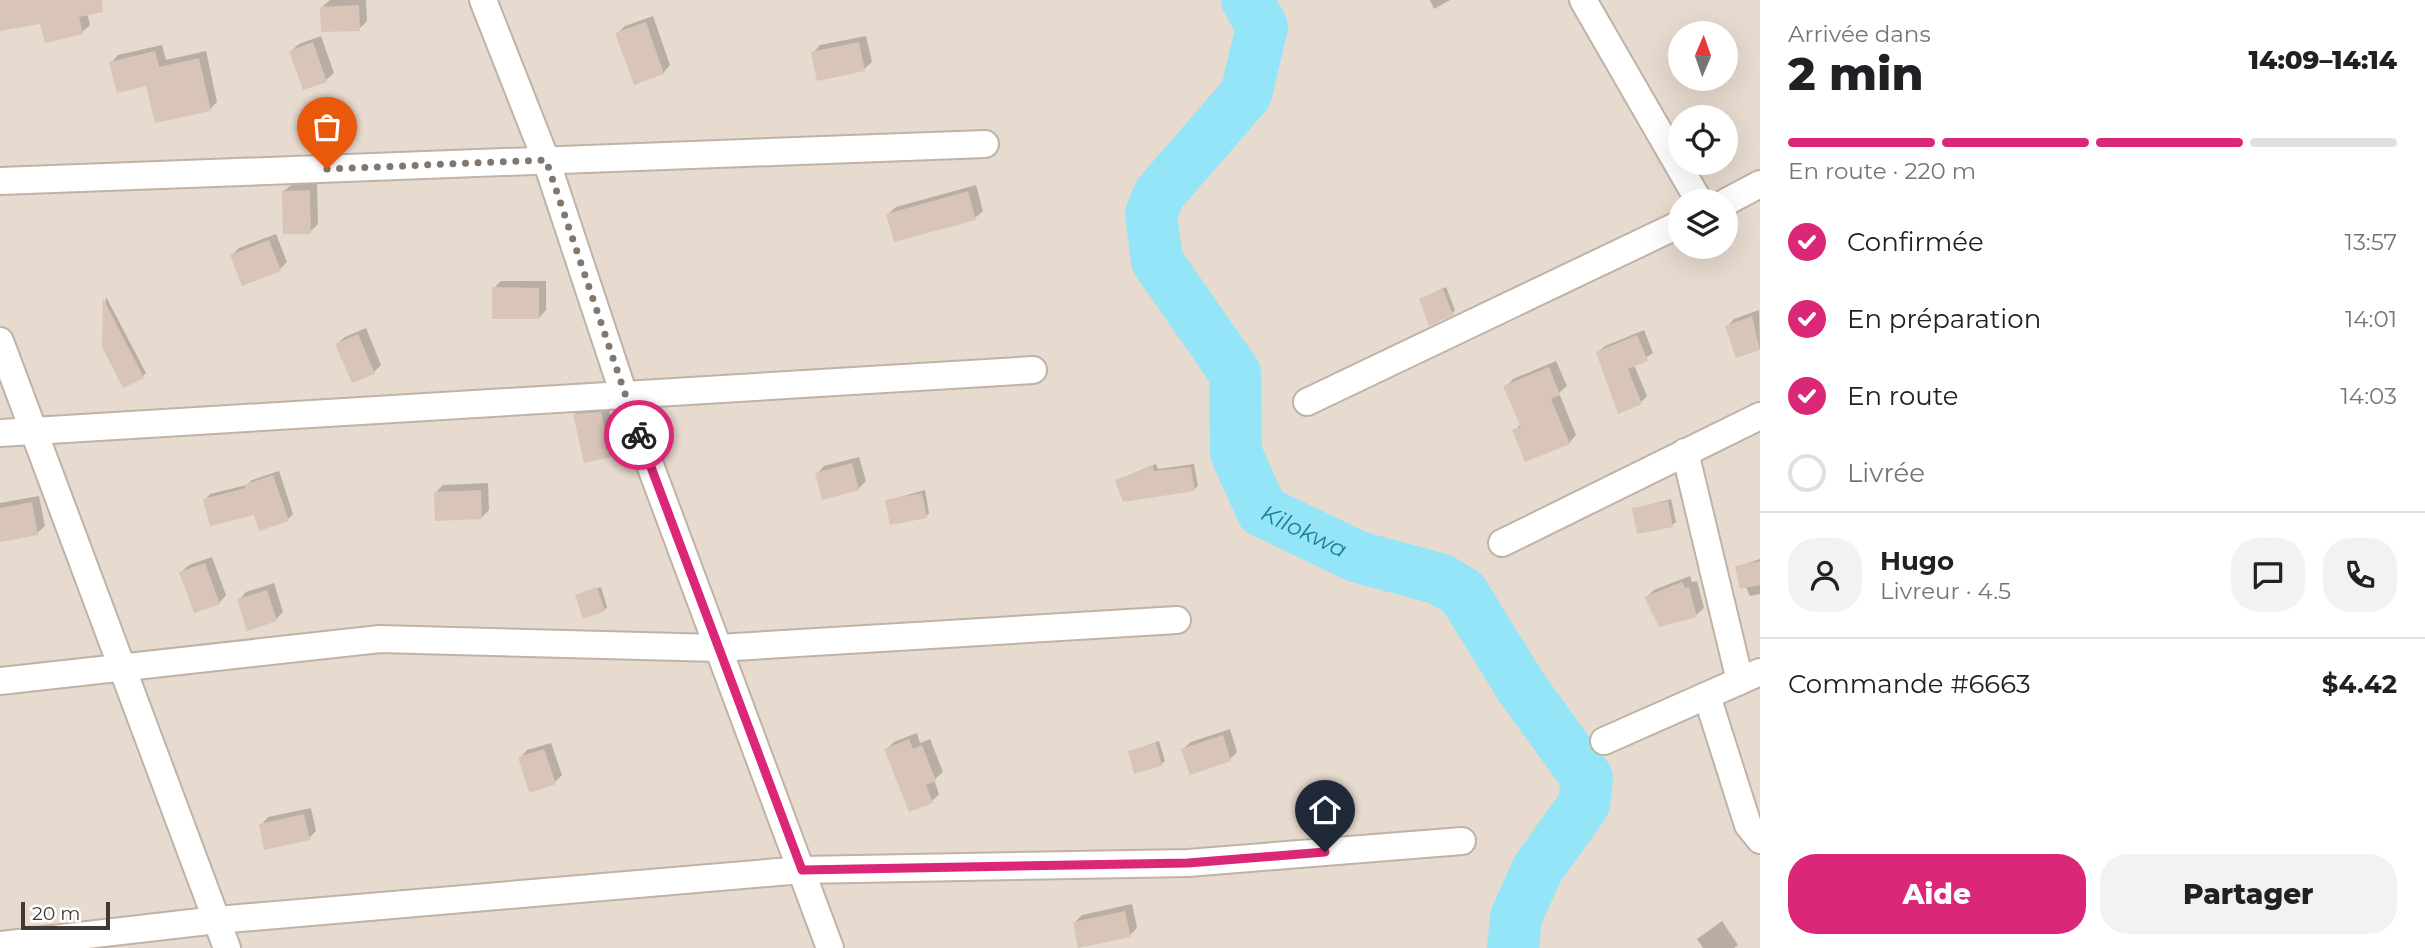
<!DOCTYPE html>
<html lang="fr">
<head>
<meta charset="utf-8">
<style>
  body { margin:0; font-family:Montserrat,sans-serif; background:#f2f2f2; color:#202124; height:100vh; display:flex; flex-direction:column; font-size:26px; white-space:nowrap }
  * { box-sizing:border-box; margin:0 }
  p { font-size:23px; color:#757577 }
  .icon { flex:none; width:38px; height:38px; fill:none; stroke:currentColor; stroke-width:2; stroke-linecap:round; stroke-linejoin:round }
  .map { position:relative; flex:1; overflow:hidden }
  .panel { display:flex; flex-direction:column; background:#fff; width:665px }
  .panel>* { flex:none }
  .needle { width:46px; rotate:2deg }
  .buttons { position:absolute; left:1668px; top:21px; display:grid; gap:14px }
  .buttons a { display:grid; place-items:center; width:70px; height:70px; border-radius:50%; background:#fff; box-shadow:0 7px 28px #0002; font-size:35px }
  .scale { position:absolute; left:21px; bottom:18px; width:89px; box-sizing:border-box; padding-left:7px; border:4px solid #443931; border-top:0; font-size:19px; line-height:24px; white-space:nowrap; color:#443931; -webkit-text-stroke:5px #fff; paint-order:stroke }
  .pin { position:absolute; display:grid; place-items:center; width:60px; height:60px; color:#fff; margin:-72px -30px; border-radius:50% 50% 50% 0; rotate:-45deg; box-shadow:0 0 7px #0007 }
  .pin .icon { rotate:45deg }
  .courier { position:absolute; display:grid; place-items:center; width:70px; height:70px; margin:-35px; border:5px solid #db2777; border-radius:50%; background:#fff; color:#222; box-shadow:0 2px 9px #0007 }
  .overview em { font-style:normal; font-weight:800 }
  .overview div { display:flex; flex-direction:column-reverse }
  .overview { display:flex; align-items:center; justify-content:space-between; height:119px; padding:0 28px }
  h1 { font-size:46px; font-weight:800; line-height:52px }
  .bar { display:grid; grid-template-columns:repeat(4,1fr); gap:10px 7px; align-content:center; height:84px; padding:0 28px }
  .bar i { height:9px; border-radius:5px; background:#e0e0e0 }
  .bar .active { background:#db2777 }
  .bar p { grid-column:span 4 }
  .line { display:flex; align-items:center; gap:18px; padding:0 28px; border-top:2px solid #e0e0e0 }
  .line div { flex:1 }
  .round { display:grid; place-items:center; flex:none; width:74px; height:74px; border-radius:28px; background:#f2f2f2 }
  ol { padding:0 28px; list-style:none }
  li { display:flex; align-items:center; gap:21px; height:77px }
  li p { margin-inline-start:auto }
  li .icon { padding:7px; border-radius:50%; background:#db2777; color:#fff; stroke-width:4 }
  li:last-child { color:#757577 }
  li i { width:38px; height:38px; border:4px solid #e0e0e0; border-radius:50% }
  .action { display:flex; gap:14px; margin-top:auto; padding:14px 28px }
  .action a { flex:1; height:80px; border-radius:28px; background:#db2777; color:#fff; font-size:28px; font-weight:800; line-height:80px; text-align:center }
  .action a+a { background:#f2f2f2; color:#202124 }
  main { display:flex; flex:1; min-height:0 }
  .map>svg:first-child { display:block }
</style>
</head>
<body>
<main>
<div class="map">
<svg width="1760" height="948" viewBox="0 0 1760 948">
  <rect width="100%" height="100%" fill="#f3eae1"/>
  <!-- residential -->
  <path fill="#e7dace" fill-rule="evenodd" d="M 0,0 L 1760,0 L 1760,948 L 0,948 ZM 1680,33 L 1726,33 L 1726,79 L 1680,79 ZM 1680,117 L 1726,117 L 1726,163 L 1680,163 ZM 1680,201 L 1726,201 L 1726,247 L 1680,247 Z"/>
  <!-- shadow -->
  <g fill="#0003">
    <path d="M 78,0 L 84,0 L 90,25 L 82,32 L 46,41 Z"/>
    <path d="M 330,0 L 366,0 L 367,21 L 359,29 L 322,7 Z"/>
    <path d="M 1430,0 L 1450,0 L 1434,9 Z"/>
    <path d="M 653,16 L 670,65 L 663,73 L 617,34 L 625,26 Z"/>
    <path d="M 321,36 L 334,73 L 326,80 L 291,51 L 299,44 Z"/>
    <path d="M 866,36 L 872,62 L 864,69 L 813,53 L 820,45 Z"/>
    <path d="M 162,45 L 166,60 L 206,51 L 217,102 L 210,109 L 147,84 L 111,63 L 118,55 Z"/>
    <path d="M 317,183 L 318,224 L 310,232 L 284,191 L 292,184 Z"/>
    <path d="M 976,185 L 983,211 L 975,218 L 888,214 L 896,207 Z"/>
    <path d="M 276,234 L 287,262 L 280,269 L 232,255 L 239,248 Z"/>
    <path d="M 501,281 L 546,281 L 546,310 L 539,318 L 494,288 Z"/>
    <path d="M 1446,287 L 1455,310 L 1452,314 L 1421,299 Z"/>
    <path d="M 106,297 L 146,373 L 143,376 L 103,347 Z"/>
    <path d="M 1759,310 L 1760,348 L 1737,356 L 1727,327 L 1734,319 Z"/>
    <path d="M 366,328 L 381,365 L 374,372 L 337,344 L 345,337 Z"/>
    <path d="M 1644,330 L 1653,353 L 1634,365 L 1647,396 L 1641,402 L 1598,352 L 1605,346 Z"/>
    <path d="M 1556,361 L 1567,386 L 1559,393 L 1576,435 L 1569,443 L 1514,431 L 1521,424 L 1506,387 L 1513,379 Z"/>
    <path d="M 608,405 L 617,448 L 610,456 L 575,414 L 582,407 Z"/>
    <path d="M 859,457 L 866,481 L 858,489 L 817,474 L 824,466 Z"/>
    <path d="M 1156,464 L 1158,469 L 1194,464 L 1198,486 L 1194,489 L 1117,480 Z"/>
    <path d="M 279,471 L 293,514 L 288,519 L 205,500 L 210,494 L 247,485 L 252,480 Z"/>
    <path d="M 488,483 L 489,510 L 481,518 L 436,492 L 443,485 Z"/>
    <path d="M 925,490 L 929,513 L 926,516 L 886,501 Z"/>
    <path d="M 39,496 L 45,526 L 37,533 L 0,540 L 0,503 Z"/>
    <path d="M 1671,499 L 1676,522 L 1672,525 L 1634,509 Z"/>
    <path d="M 212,557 L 226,595 L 219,603 L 181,572 L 189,565 Z"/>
    <path d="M 1760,559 L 1760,594 L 1750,596 L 1737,567 Z"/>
    <path d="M 1690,576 L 1692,582 L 1697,581 L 1704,608 L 1696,615 L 1646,598 L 1654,590 Z"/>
    <path d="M 274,583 L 283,612 L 276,619 L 239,600 L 246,592 Z"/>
    <path d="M 601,587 L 607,607 L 604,610 L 577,595 Z"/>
    <path d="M 1230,729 L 1237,752 L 1230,759 L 1183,749 L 1191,742 Z"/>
    <path d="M 917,733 L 920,743 L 930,739 L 943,772 L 934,780 L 939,794 L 932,801 L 886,750 L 894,742 Z"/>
    <path d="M 1159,741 L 1165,761 L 1161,764 L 1130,752 Z"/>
    <path d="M 551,743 L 562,775 L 555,782 L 520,758 L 527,750 Z"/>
    <path d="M 311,808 L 316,831 L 309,838 L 261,825 L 268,817 Z"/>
    <path d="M 1132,904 L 1137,928 L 1130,935 L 1074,923 L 1082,915 Z"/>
    <path d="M 1722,921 L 1738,945 L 1734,948 L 1703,948 L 1697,939 Z"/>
  </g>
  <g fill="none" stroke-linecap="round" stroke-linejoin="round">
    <!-- river -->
    <path stroke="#95e5f8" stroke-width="52" id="s1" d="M 1247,0 L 1262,27 L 1246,94 L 1159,194 L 1151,214 L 1157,261 L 1235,373 L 1236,453 L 1262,511 L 1358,557 L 1440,579 L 1463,593 L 1521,687 L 1587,778 L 1584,804 L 1537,870 L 1516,917 L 1513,948"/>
  </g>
  <!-- building -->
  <g fill="#d8c5b8">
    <path d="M 0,0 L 102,0 L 103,12 L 79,17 L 83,34 L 45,43 L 40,24 L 0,31 Z"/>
    <path d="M 359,5 L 360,31 L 321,32 L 320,7 Z"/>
    <path d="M 646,22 L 664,74 L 634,85 L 615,33 Z"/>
    <path d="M 313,42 L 327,82 L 303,90 L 289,51 Z"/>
    <path d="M 859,42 L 865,71 L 817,81 L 811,52 Z"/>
    <path d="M 155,51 L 159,67 L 199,58 L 211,111 L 155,123 L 146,86 L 117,93 L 109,62 Z"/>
    <path d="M 310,190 L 311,234 L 283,234 L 282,191 Z"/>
    <path d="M 968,191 L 976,220 L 894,242 L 886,214 Z"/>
    <path d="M 269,240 L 281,271 L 242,286 L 230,255 Z"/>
    <path d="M 492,287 L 539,288 L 539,319 L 492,319 Z"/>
    <path d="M 1443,289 L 1453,315 L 1429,326 L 1419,299 Z"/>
    <path d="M 103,298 L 144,378 L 123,388 L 102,347 Z"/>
    <path d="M 1752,316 L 1760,350 L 1736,358 L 1725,326 Z"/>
    <path d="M 358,334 L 375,374 L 352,383 L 335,344 Z"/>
    <path d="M 1637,335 L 1648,361 L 1628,369 L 1642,404 L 1618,414 L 1596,352 Z"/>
    <path d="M 1549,367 L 1560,395 L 1551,399 L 1570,444 L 1525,462 L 1512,430 L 1521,427 L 1503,386 Z"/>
    <path d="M 601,412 L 611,457 L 584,463 L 573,414 Z"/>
    <path d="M 852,463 L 859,490 L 822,500 L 815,473 Z"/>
    <path d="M 1153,466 L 1154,471 L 1191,467 L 1195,491 L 1123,502 L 1115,480 Z"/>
    <path d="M 273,475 L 289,521 L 259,531 L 254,515 L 210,526 L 203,499 L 245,488 L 244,485 Z"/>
    <path d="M 481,490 L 482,519 L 435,521 L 434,492 Z"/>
    <path d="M 922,493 L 927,518 L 890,525 L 885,500 Z"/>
    <path d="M 1668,501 L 1673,527 L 1637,534 L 1632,508 Z"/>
    <path d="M 32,502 L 38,535 L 0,542 L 0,508 Z"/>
    <path d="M 1760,561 L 1760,585 L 1740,589 L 1735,566 Z"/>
    <path d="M 205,563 L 220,604 L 194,613 L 179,572 Z"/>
    <path d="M 1682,582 L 1685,588 L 1689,587 L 1697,617 L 1659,627 L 1644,597 Z"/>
    <path d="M 597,587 L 605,611 L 583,619 L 575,595 Z"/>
    <path d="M 267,590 L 277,621 L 247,631 L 237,599 Z"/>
    <path d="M 1223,735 L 1231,761 L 1190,775 L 1181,749 Z"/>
    <path d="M 909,739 L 913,749 L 922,745 L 936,781 L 926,785 L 933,803 L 909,812 L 884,749 Z"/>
    <path d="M 1156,743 L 1162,766 L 1134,774 L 1128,751 Z"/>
    <path d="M 544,749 L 556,784 L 529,793 L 518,757 Z"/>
    <path d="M 304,814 L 310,840 L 264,850 L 259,824 Z"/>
    <path d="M 1125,911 L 1131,937 L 1078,948 L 1073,922 Z"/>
  </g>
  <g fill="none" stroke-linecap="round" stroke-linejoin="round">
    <!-- minor casing -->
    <g stroke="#c1b2a6" stroke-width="30">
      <g id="minor">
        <path d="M 483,0 L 546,160 L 624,395 L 830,948"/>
        <path d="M 1583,0 L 1699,201"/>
        <path d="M 0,181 L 985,144"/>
        <path d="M 1726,202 L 1760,184"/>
        <path d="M 0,341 L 227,948"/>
        <path d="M 1307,402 L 1680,224"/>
        <path d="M 0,433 L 1033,370"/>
        <path d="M 1685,452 L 1740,681"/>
        <path d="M 1502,543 L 1760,416"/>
        <path d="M 0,681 L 380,639 L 718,648 L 1177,620"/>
        <path d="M 1707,696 L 1748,825 L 1760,840"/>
        <path d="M 1604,741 L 1760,672"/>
        <path d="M 0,945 L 217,920 L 802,870 L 1188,863 L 1462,841"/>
      </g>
    </g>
    <!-- minor -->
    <use href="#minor" stroke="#fff" stroke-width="26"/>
  </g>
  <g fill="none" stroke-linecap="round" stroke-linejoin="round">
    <!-- done -->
    <path stroke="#81776f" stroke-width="7" stroke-dasharray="0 12.6" d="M 327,169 L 546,160 L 639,435"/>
    <!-- route -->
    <path stroke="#db2777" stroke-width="9" d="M 639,435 L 802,870 L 1188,863 L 1325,852"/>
  </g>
  <g text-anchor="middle" stroke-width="7" stroke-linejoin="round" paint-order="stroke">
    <!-- water labels -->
    <g font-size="23" font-style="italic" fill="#1d7f98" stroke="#fff">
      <text dy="8" stroke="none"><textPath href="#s1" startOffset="628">Kilokwa</textPath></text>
    </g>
  </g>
</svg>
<div class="buttons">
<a><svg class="needle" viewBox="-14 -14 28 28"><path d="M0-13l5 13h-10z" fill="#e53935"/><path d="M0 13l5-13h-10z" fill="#757577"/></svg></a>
<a><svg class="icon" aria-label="locate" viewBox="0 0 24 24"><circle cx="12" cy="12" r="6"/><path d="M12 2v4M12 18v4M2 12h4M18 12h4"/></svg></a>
<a><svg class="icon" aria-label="layers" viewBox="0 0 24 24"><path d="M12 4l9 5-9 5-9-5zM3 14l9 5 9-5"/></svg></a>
</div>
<div class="scale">20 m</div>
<div class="pin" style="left:327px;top:169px;background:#ea580c"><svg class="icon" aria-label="bag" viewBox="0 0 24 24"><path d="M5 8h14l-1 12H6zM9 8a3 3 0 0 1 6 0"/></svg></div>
<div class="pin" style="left:1325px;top:852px;background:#1f2937"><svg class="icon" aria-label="home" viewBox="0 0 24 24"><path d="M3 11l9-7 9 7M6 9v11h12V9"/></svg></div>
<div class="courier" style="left:639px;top:435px"><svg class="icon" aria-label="bike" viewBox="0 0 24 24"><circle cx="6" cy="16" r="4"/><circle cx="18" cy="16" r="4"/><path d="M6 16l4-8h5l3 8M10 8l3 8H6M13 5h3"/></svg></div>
</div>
<section class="panel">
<div class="overview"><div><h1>2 min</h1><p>Arrivée dans</p></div><em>14:09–14:14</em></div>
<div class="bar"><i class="active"></i><i class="active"></i><i class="active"></i><i></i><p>En route · 220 m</p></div>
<ol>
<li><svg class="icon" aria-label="check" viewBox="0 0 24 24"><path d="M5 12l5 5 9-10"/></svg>Confirmée<p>13:57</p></li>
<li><svg class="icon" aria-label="check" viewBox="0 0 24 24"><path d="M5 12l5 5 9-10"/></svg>En préparation<p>14:01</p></li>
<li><svg class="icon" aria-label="check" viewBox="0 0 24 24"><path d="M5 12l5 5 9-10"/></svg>En route<p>14:03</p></li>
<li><i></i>Livrée</li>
</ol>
<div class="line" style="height:126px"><a class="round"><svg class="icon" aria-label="person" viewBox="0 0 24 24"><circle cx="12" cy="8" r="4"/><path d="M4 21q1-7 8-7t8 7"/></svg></a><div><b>Hugo</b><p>Livreur · 4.5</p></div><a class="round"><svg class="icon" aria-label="chat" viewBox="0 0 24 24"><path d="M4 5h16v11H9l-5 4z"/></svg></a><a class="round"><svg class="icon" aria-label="phone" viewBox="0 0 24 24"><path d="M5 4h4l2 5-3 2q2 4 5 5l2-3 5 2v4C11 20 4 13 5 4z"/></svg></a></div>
<div class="line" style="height:91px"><div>Commande #6663</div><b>$4.42</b></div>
<div class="action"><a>Aide</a><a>Partager</a></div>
</section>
</main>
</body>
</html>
